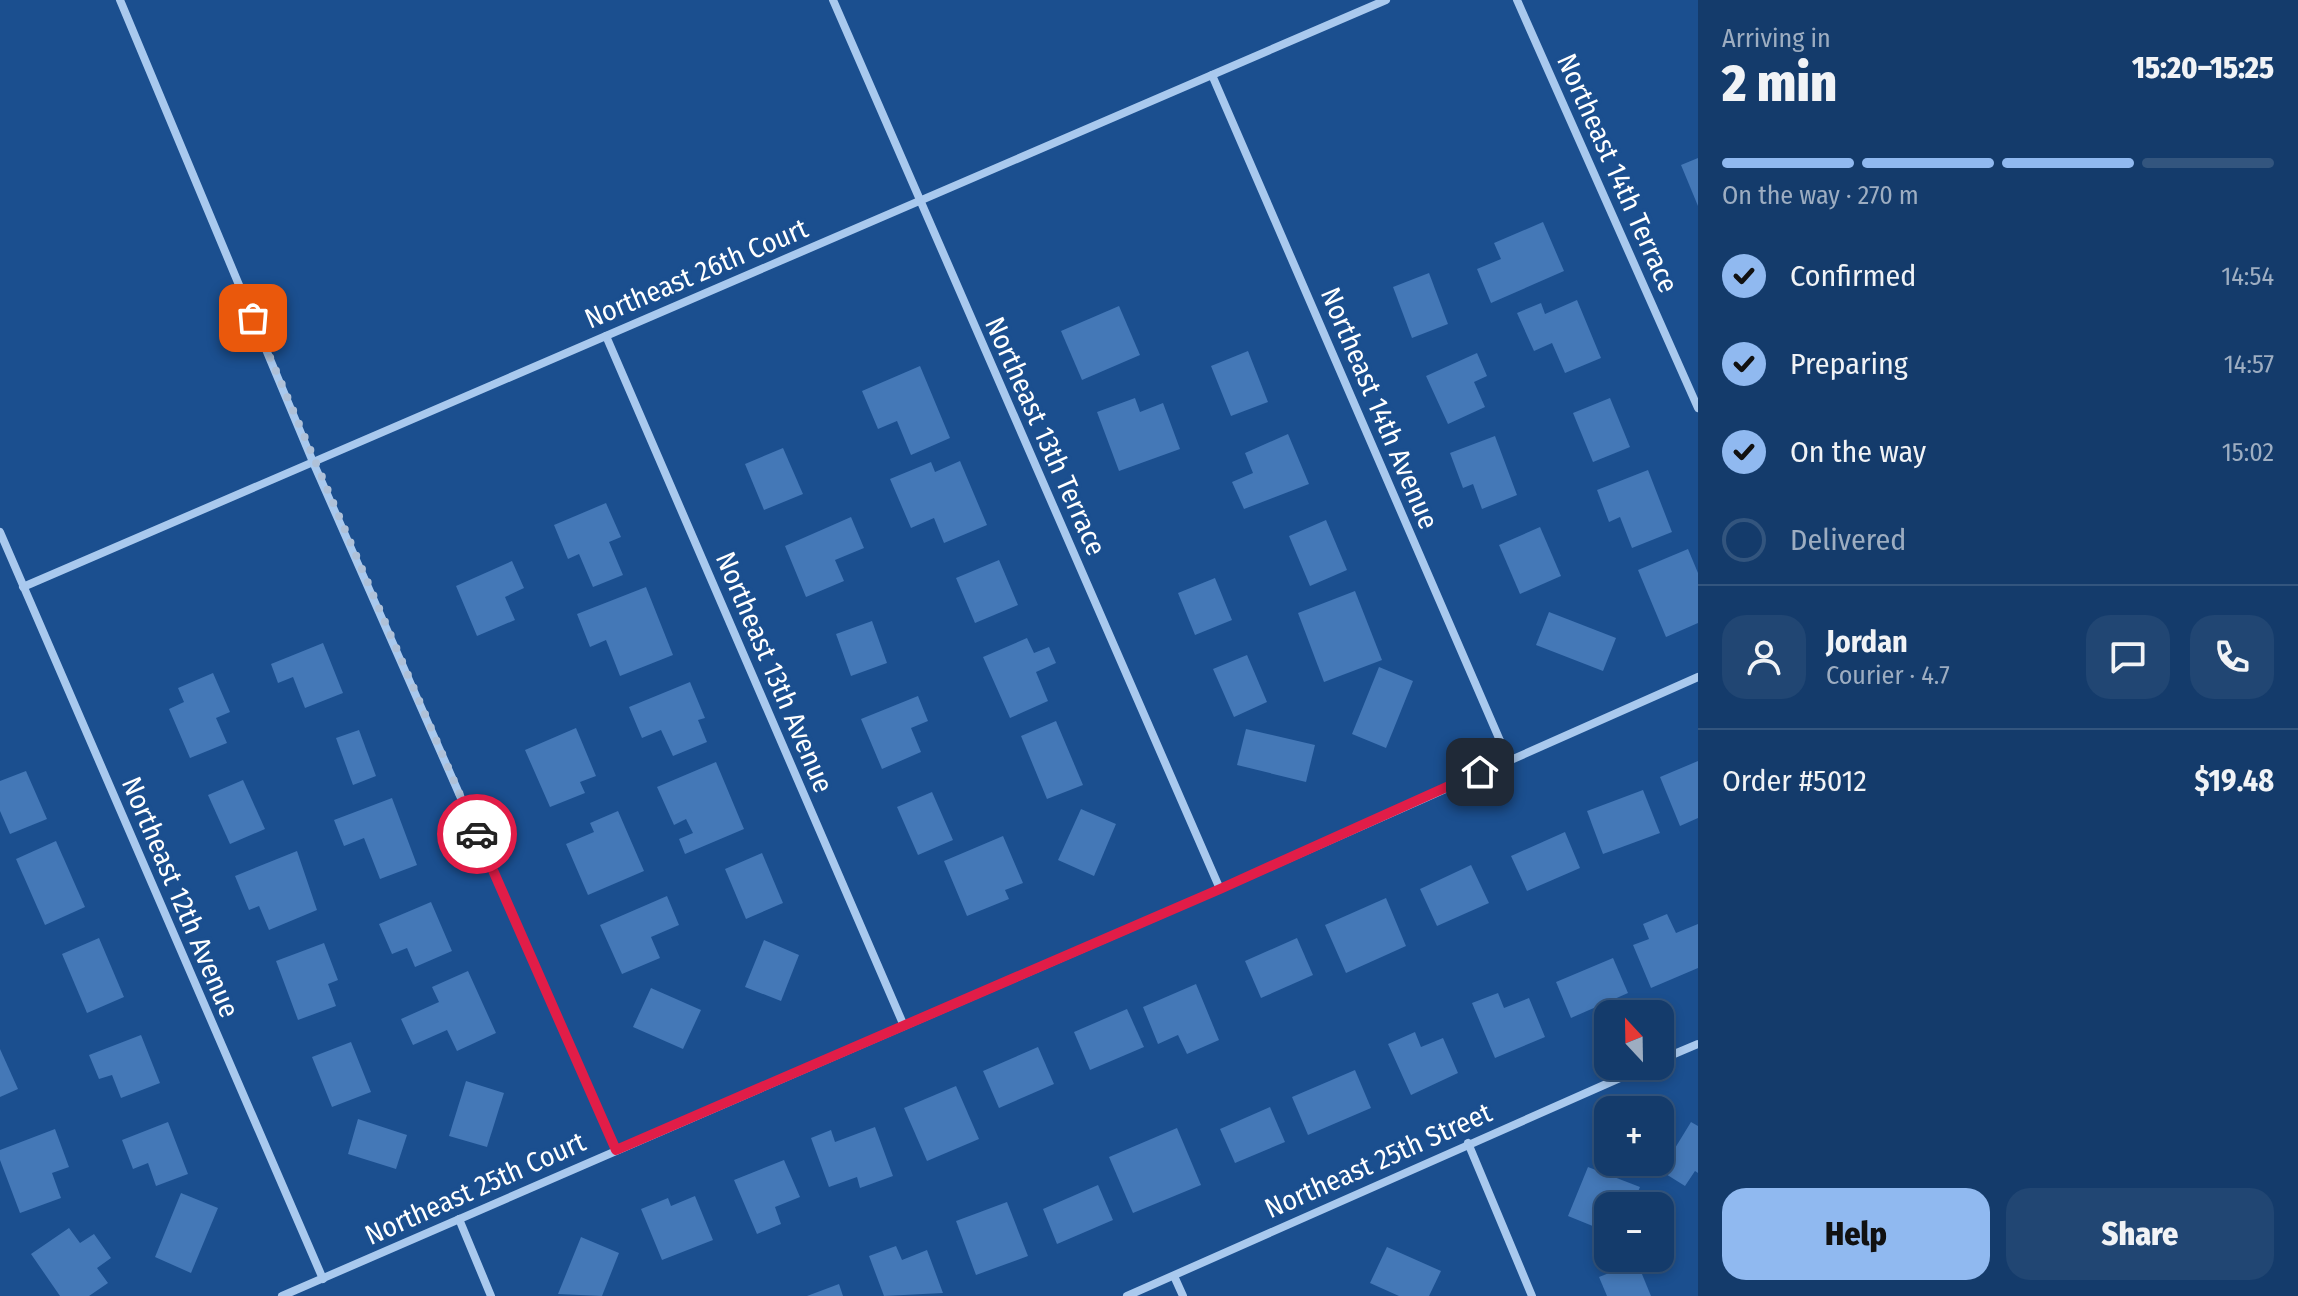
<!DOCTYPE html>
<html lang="en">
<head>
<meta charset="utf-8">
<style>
  body { margin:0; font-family:"Fira Sans Condensed",sans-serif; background:#214673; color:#f1f3f6; height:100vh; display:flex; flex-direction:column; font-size:30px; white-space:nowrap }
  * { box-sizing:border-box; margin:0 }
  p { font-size:26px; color:#9dadc1 }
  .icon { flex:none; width:44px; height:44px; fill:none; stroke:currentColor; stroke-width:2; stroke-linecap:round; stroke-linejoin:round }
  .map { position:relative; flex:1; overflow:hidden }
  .sheet { display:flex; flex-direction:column; background:#143b6b; width:600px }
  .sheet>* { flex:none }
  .needle { width:52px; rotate:338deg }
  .tools { position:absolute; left:1594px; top:1000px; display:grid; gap:16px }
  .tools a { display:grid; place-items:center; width:80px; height:80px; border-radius:16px; background:#143b6b; box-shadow:0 4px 12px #0003,0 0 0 2px #33557e; font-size:40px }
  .pin { position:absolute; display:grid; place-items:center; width:68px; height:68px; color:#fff; margin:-34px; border-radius:16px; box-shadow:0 4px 12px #0006 }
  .courier { position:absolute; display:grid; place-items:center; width:80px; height:80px; margin:-40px; border:6px solid #e11d48; border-radius:50%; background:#fff; color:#222; box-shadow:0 2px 10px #0007 }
  .summary em { font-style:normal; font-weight:800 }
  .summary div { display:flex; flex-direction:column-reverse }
  .summary { display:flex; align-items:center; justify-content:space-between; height:136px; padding:0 24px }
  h1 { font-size:52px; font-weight:800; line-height:60px }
  .bar { display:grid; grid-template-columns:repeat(4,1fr); gap:12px 8px; align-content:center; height:96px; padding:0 24px }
  .bar i { height:10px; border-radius:6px; background:#33557e }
  .bar .on { background:#90b9f0 }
  .bar p { grid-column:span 4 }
  .line { display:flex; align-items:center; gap:20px; padding:0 24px; border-top:2px solid #33557e }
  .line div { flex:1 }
  .round { display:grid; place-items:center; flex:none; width:84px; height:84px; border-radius:24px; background:#214673 }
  ol { padding:0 24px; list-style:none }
  li { display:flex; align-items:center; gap:24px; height:88px }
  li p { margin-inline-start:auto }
  li .icon { padding:8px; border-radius:50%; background:#90b9f0; color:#111; stroke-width:4 }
  li:last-child { color:#9dadc1 }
  li i { width:44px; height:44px; border:4px solid #33557e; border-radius:50% }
  .primary-button { display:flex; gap:16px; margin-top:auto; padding:16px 24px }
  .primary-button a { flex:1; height:92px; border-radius:24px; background:#90b9f0; color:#111; font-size:32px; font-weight:800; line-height:92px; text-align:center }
  .primary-button a+a { background:#214673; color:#f1f3f6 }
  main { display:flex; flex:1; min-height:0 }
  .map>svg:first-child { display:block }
</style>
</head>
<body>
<main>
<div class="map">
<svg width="1698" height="1296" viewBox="0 0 1698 1296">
  <rect width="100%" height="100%" fill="#1b4f8f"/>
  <!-- building -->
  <g fill="#4478b7">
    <path d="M 1698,158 L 1698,206 L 1681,165 Z"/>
    <path d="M 1543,222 L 1564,271 L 1491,303 L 1477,269 L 1501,259 L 1494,243 Z"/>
    <path d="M 1429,273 L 1448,324 L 1412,338 L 1393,287 Z"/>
    <path d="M 1577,300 L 1601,358 L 1565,373 L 1552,343 L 1534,351 L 1517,313 L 1541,303 L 1545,314 Z"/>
    <path d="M 1119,306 L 1140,355 L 1082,380 L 1061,331 Z"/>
    <path d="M 1248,351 L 1268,402 L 1231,416 L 1211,366 Z"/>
    <path d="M 1477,353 L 1487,376 L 1474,382 L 1485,407 L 1448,424 L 1426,376 Z"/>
    <path d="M 920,366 L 950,438 L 911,455 L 897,421 L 878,429 L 862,391 Z"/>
    <path d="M 1135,398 L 1140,412 L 1163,403 L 1180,449 L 1119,471 L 1097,412 Z"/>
    <path d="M 1610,398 L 1630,447 L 1593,462 L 1573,413 Z"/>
    <path d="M 1288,434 L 1309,484 L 1244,509 L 1232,482 L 1253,473 L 1245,453 Z"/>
    <path d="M 1495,436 L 1517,495 L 1482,509 L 1473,484 L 1463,488 L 1450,453 Z"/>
    <path d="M 783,448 L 803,494 L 764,510 L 745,464 Z"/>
    <path d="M 960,461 L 987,525 L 944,543 L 934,518 L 911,528 L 890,479 L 931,462 L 935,472 Z"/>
    <path d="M 1648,470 L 1672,532 L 1632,548 L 1620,517 L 1609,522 L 1597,490 Z"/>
    <path d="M 606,503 L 621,537 L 609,542 L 623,575 L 593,587 L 579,554 L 568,559 L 554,525 Z"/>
    <path d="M 851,517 L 864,548 L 835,560 L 844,581 L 806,597 L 785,546 Z"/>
    <path d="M 1326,520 L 1347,570 L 1310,586 L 1289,536 Z"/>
    <path d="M 1540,527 L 1561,576 L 1520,594 L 1499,545 Z"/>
    <path d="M 1688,549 L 1698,573 L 1698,623 L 1666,637 L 1638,570 Z"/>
    <path d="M 999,560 L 1018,605 L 975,623 L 956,578 Z"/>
    <path d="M 512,561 L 524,588 L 505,597 L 515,620 L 477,636 L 456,586 Z"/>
    <path d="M 1215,578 L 1232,620 L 1195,635 L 1178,593 Z"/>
    <path d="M 646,587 L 673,655 L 620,676 L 606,640 L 590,647 L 577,614 Z"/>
    <path d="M 1355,591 L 1382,660 L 1324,682 L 1298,613 Z"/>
    <path d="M 1549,612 L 1616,638 L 1603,671 L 1536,645 Z"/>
    <path d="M 872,621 L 887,663 L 851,676 L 836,634 Z"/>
    <path d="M 1027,638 L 1034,653 L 1049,647 L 1056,663 L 1036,672 L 1048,701 L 1010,718 L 983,657 Z"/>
    <path d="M 323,643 L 343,693 L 305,708 L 293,677 L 278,683 L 271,664 Z"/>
    <path d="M 1247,655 L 1267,702 L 1234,717 L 1213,669 Z"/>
    <path d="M 1379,667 L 1413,681 L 1386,748 L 1352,734 Z"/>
    <path d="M 213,673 L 230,712 L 216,718 L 227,743 L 190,758 L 169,709 L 184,702 L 178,688 Z"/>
    <path d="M 690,682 L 705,718 L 698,720 L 707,742 L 673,756 L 661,730 L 642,738 L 629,707 Z"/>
    <path d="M 918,696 L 928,721 L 911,728 L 921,752 L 882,769 L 861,719 Z"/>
    <path d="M 1056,721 L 1083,785 L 1047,799 L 1021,736 Z"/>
    <path d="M 576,728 L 596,776 L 580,782 L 585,793 L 550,807 L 525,750 Z"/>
    <path d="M 1246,729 L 1315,745 L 1306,782 L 1237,765 Z"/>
    <path d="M 359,730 L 376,776 L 353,785 L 336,738 Z"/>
    <path d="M 1698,761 L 1698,818 L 1680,826 L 1660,777 Z"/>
    <path d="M 716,762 L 744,829 L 685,854 L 679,839 L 693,833 L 686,819 L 674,825 L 657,787 Z"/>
    <path d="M 26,771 L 47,819 L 10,834 L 0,811 L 0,781 Z"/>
    <path d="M 243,780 L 265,829 L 230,844 L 208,795 Z"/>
    <path d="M 1643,790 L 1660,833 L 1603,854 L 1587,811 Z"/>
    <path d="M 932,792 L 953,840 L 918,855 L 897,807 Z"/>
    <path d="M 392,798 L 417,865 L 380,879 L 364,838 L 344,846 L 334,820 Z"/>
    <path d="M 1081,809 L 1116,824 L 1094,876 L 1058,860 Z"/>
    <path d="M 618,811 L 644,871 L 588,895 L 566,844 L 594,832 L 590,823 Z"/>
    <path d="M 1565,832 L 1580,868 L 1527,891 L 1511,856 Z"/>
    <path d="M 1003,836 L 1023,883 L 1005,890 L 1009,899 L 967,916 L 944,861 Z"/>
    <path d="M 56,841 L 85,907 L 45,925 L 16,859 Z"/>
    <path d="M 297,851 L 317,910 L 269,930 L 259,906 L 249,910 L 235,876 Z"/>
    <path d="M 762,853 L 783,903 L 746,919 L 725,869 Z"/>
    <path d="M 1471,865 L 1489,903 L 1437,926 L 1420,889 Z"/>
    <path d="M 667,896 L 679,925 L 651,937 L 660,958 L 622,974 L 600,925 Z"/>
    <path d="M 1386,898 L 1406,946 L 1346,973 L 1325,925 Z"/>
    <path d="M 431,902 L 452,951 L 415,967 L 407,948 L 392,954 L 379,924 Z"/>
    <path d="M 1667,914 L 1676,933 L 1698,924 L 1698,968 L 1651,988 L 1633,945 L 1649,939 L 1643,924 Z"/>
    <path d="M 99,938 L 124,997 L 87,1013 L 62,954 Z"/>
    <path d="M 1297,938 L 1313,975 L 1261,998 L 1245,961 Z"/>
    <path d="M 764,940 L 799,955 L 781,1001 L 745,987 Z"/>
    <path d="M 324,943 L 338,980 L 328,984 L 336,1006 L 298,1020 L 276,961 Z"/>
    <path d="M 1613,958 L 1628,993 L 1571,1018 L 1556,982 Z"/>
    <path d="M 468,971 L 496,1033 L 457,1051 L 447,1030 L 413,1045 L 401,1019 L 439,1002 L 432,987 Z"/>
    <path d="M 1196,984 L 1219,1040 L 1187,1054 L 1178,1035 L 1158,1044 L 1143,1007 Z"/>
    <path d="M 651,988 L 701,1010 L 683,1049 L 633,1027 Z"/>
    <path d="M 1498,993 L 1504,1008 L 1529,998 L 1545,1037 L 1495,1058 L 1472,1003 Z"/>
    <path d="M 1127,1009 L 1144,1047 L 1090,1070 L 1074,1032 Z"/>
    <path d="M 1415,1032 L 1421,1047 L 1443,1038 L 1458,1073 L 1411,1095 L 1388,1044 Z"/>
    <path d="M 141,1035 L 160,1083 L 121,1098 L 112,1075 L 99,1079 L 89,1055 Z"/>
    <path d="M 351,1042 L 371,1092 L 332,1107 L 312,1057 Z"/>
    <path d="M 1038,1047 L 1054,1084 L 999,1108 L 983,1071 Z"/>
    <path d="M 0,1049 L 18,1089 L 0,1097 Z"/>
    <path d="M 1355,1070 L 1371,1108 L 1308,1135 L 1292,1097 Z"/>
    <path d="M 466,1081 L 504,1093 L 487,1147 L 449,1136 Z"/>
    <path d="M 956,1086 L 979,1139 L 927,1161 L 904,1108 Z"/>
    <path d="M 1270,1107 L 1285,1142 L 1235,1163 L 1220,1129 Z"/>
    <path d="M 358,1119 L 407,1135 L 396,1169 L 348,1154 Z"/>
    <path d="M 168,1122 L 188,1174 L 156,1186 L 148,1163 L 133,1169 L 122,1140 Z"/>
    <path d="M 1691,1122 L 1698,1126 L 1698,1173 L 1695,1171 L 1685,1186 L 1661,1171 Z"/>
    <path d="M 875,1127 L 893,1176 L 860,1188 L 857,1177 L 829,1187 L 811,1138 L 831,1130 L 835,1142 Z"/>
    <path d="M 1177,1128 L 1201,1185 L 1133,1213 L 1109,1157 Z"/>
    <path d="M 55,1129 L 69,1167 L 52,1173 L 61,1198 L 20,1213 L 0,1160 L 0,1150 Z"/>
    <path d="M 784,1160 L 800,1197 L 775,1207 L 781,1224 L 757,1234 L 734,1180 Z"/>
    <path d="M 1588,1167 L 1640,1187 L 1632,1206 L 1608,1206 L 1605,1231 L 1568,1216 Z"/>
    <path d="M 1098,1185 L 1113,1220 L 1057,1244 L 1043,1209 Z"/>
    <path d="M 181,1193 L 218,1208 L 191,1273 L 155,1257 Z"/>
    <path d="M 695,1196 L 713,1240 L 662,1260 L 641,1209 L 668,1198 L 671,1206 Z"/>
    <path d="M 1007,1202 L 1028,1256 L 976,1275 L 956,1221 Z"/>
    <path d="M 69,1228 L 80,1243 L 94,1234 L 111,1258 L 97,1268 L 108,1283 L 89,1296 L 60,1296 L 31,1254 Z"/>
    <path d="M 581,1237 L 619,1253 L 602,1296 L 558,1294 Z"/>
    <path d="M 896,1246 L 902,1260 L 927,1250 L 943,1293 L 884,1296 L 869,1256 Z"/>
    <path d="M 1387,1247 L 1441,1271 L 1429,1296 L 1399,1296 L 1370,1283 Z"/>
    <path d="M 1637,1262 L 1651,1296 L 1607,1296 L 1599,1277 Z"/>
    <path d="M 839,1284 L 843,1296 L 807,1296 Z"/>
  </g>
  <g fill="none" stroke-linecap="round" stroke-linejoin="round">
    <!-- minor -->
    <g stroke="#a9c9ee" stroke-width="8">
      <path d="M 120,0 L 313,462 L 616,1150"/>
      <path d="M 833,0 L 1220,889"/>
      <path d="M 1517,0 L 1698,408"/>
      <path d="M 1212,75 L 1508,759"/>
      <path d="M 606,336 L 904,1026"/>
      <path d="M 0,532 L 323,1279"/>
      <path d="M 23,587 L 1386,0"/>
      <path d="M 1660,1060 L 1698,1044"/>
      <path d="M 1468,1143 L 1532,1296"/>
      <path d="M 459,1219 L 491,1296"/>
      <path d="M 1174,1276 L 1183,1296"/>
      <path d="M 282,1296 L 1220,889 L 1698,677"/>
      <path d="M 1127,1296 L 1647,1066"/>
    </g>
  </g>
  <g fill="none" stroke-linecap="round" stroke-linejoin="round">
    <!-- done -->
    <path stroke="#afc1d8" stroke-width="8" stroke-dasharray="0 14.4" d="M 253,318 L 477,834"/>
    <!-- route -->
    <path stroke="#e11d48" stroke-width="10" d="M 477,834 L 616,1150 L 1220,889 L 1480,772"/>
  </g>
  <g text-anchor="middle" stroke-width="7" stroke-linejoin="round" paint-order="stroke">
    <!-- street labels -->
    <g font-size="28" fill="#fff" stroke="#1b4f8f">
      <text transform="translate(1618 173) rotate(66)" y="10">Northeast 14th Terrace</text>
      <text transform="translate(696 273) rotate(-23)" y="10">Northeast 26th Court</text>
      <text transform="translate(1380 408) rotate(67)" y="10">Northeast 14th Avenue</text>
      <text transform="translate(1046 436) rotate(66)" y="10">Northeast 13th Terrace</text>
      <text transform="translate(775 672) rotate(67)" y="10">Northeast 13th Avenue</text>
      <text transform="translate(181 897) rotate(67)" y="10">Northeast 12th Avenue</text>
      <text transform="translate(1378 1160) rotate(-24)" y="10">Northeast 25th Street</text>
      <text transform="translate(475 1188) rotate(-24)" y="10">Northeast 25th Court</text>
    </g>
  </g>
</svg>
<div class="tools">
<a><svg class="needle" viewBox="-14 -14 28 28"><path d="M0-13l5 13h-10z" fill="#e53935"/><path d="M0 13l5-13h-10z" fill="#9dadc1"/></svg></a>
<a>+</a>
<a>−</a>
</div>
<div class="pin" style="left:253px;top:318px;background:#ea580c"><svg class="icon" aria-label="bag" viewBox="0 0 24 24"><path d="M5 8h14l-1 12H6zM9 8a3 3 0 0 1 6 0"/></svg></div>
<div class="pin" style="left:1480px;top:772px;background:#1f2937"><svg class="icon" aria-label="home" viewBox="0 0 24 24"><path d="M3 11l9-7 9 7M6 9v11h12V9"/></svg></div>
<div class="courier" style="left:477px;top:834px"><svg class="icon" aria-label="car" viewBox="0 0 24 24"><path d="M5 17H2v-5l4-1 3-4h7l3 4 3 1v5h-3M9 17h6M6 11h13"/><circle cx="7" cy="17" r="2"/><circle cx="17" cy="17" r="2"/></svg></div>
</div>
<section class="sheet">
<div class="summary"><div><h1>2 min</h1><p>Arriving in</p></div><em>15:20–15:25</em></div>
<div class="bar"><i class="on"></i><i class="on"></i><i class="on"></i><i></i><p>On the way · 270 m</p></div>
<ol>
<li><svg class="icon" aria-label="check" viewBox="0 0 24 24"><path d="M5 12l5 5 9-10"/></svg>Confirmed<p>14:54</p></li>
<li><svg class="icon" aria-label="check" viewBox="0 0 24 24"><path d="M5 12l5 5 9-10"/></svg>Preparing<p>14:57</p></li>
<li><svg class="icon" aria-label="check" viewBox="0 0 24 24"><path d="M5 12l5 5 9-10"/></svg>On the way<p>15:02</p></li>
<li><i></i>Delivered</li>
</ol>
<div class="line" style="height:144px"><a class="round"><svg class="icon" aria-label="person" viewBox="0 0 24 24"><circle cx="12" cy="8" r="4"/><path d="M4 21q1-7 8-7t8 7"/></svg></a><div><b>Jordan</b><p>Courier · 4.7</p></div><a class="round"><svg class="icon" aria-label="chat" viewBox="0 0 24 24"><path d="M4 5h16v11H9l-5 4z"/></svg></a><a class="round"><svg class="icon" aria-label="phone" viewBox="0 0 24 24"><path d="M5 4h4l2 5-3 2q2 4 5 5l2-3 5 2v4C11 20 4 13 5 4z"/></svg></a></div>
<div class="line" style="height:104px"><div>Order #5012</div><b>$19.48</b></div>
<div class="primary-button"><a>Help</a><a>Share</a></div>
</section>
</main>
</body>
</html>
